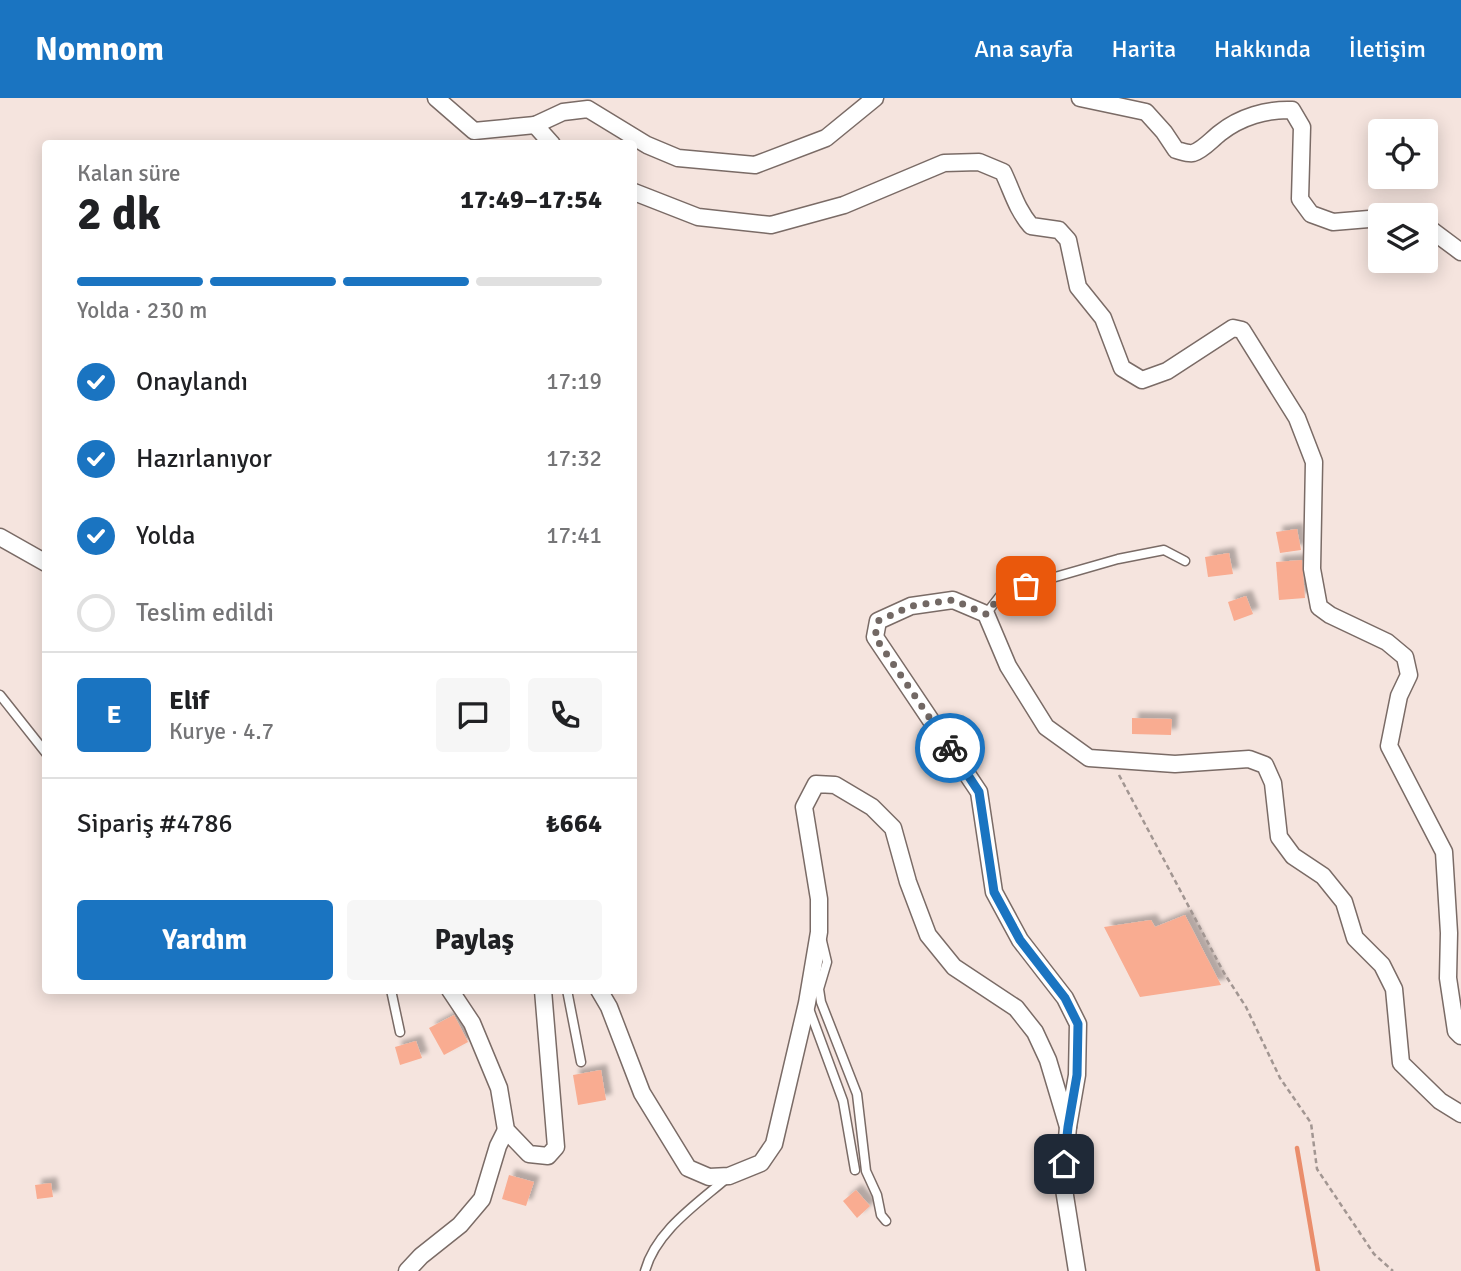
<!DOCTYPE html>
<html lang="tr">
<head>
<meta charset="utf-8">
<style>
  body { margin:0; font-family:Signika,sans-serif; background:#f6f6f6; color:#202124; height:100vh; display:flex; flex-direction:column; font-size:26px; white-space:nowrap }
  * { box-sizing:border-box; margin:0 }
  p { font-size:23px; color:#757577 }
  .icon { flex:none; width:38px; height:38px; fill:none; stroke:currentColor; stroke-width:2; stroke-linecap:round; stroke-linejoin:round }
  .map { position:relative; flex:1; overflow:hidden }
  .details { position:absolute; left:42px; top:42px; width:595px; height:854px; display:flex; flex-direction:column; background:#fff; border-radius:7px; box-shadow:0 4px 18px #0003 }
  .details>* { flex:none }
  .tools { position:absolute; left:1368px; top:21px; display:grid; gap:14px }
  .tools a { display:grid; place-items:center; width:70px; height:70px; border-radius:7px; background:#fff; box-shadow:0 4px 18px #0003; font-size:35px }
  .pin { position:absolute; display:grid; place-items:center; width:60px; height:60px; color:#fff; margin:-30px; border-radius:14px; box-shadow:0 4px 10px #0006 }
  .courier { position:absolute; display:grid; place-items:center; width:70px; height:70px; margin:-35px; border:5px solid #1a74c1; border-radius:50%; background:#fff; color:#222; box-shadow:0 2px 9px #0007 }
  .summary em { font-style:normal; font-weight:800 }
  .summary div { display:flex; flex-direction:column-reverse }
  .summary { display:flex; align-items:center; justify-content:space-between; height:119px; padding:0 35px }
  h1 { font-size:46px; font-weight:800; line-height:52px }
  .bar { display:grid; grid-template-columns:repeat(4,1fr); gap:10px 7px; align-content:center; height:84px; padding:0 35px }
  .bar i { height:9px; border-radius:5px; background:#e0e0e0 }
  .bar .active { background:#1a74c1 }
  .bar p { grid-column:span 4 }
  .line { display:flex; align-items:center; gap:18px; padding:0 35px; border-top:2px solid #e0e0e0 }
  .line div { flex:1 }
  .round { display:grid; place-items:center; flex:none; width:74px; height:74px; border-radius:7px; background:#f6f6f6 }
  ol { padding:0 35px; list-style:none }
  li { display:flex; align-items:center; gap:21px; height:77px }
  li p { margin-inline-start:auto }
  li .icon { padding:7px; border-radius:50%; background:#1a74c1; color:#fff; stroke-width:4 }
  li:last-child { color:#757577 }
  li i { width:38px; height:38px; border:4px solid #e0e0e0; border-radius:50% }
  .cta { display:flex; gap:14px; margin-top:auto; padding:14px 35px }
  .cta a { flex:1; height:80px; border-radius:7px; background:#1a74c1; color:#fff; font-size:28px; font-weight:800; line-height:80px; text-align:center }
  .cta a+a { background:#f6f6f6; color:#202124 }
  header { display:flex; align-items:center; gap:42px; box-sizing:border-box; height:98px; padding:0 35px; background:#1a74c1; color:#fff }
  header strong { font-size:33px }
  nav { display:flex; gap:38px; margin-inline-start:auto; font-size:24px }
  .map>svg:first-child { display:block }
</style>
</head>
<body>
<header>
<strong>Nomnom</strong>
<nav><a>Ana sayfa</a><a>Harita</a><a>Hakkında</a><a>İletişim</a></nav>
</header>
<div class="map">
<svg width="1461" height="1173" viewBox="0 0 1461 1173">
  <defs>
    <filter id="shadow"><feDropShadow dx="6" dy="-6" stdDeviation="2" flood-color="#0004"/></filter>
  </defs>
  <rect width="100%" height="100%" fill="#f5e4de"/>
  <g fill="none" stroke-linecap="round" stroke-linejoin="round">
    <!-- stream -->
    <path stroke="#ea8d6b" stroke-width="4.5" d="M 1297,1050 L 1318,1173"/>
  </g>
  <!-- building -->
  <g fill="#f9ac91" filter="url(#shadow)">
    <path d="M 1297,431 L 1301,452 L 1280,455 L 1276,434 Z"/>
    <path d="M 1229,455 L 1233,476 L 1208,479 L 1205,459 Z"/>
    <path d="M 1302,462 L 1305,500 L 1279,502 L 1276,464 Z"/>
    <path d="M 1246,498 L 1253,516 L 1234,523 L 1228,504 Z"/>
    <path d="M 1132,620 L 1172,621 L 1171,637 L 1132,636 Z"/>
    <path d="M 1185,817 L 1221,887 L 1140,899 L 1104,829 L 1151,822 L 1155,829 Z"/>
    <path d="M 454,917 L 468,944 L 444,957 L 429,930 Z"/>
    <path d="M 416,943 L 422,960 L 400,967 L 395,949 Z"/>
    <path d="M 601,972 L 606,1002 L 578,1007 L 573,977 Z"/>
    <path d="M 509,1077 L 534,1084 L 526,1108 L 502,1101 Z"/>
    <path d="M 51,1085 L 53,1099 L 37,1101 L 35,1087 Z"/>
    <path d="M 856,1092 L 870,1108 L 857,1120 L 843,1103 Z"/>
  </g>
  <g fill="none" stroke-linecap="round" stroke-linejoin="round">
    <!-- lane casing -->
    <g stroke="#7a6b66" stroke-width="11">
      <g id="lane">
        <path d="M 986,516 L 1003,494 L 1118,461 L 1164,452 L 1185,463"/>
        <path d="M 0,597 L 46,655"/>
        <path d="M 822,843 L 827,864 L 819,891 L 821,904 L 857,996 L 866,1073 L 877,1097 L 881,1117 L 886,1123"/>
        <path d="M 391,892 L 400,934"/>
        <path d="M 567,892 L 581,964"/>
        <path d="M 808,908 L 843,1003 L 855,1072"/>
        <path d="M 645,1173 C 656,1133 697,1106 727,1080"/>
      </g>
    </g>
    <!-- street casing -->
    <g stroke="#7a6b66" stroke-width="19">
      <g id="street">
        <path d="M 436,0 L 474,33 L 535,27"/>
        <path d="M 1080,0 L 1146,14 L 1164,34 L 1176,52 C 1181,53 1188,56 1193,55 C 1203,52 1211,42 1220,35 C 1240,19 1267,11 1292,12 L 1302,29 L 1300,101 L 1311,116 L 1333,124 L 1381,120"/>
        <path d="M 552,46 L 535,27 L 563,14 L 588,11 L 647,47 L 678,60 L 755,67 L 826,40 L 875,0"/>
        <path d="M 634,94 L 698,119 L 771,127 L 844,107 L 944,65 L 979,64 L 1003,74 C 1013,95 1016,110 1031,128 L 1059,132 L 1068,142 L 1078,189 L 1103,220 L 1122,270 L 1142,282 L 1167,273 L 1233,230 L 1242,232 L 1297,320 L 1314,364 L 1312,471 L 1319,509 L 1330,517 L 1387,544 L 1405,559 L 1409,577 L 1399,598 L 1389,648 L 1444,754 L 1449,835 L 1448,880 L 1456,933 L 1461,938"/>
        <path d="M 1426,128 L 1461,154"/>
        <path d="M 0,439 L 46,465"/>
        <path d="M 450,892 L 472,925 L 499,990 L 506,1032 L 529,1056 L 548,1058 L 556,1049 L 543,892"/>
        <path d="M 599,892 L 609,909 L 642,995 L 688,1070 L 709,1079 L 729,1078 L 761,1065 L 774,1046 L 807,905 L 819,834 L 819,801 L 804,709 L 816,686 L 835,687 L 872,709 L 893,730 L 908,784 L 928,837 L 954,869 L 1016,910 L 1035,934 L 1048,962 L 1068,1029 L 1063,1085 L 1077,1173"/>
        <path d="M 1068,1029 L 1077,977 L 1078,926 L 1065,900 L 1020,842 L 994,794 L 979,694 L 875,539 L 878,523 L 911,508 L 953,502 L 986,516 L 1008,568 L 1046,629 L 1089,660 L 1175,666 L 1249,661 L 1265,667 L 1273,685 L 1279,739 L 1293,758 L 1323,778 L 1344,804 L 1355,840 L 1382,867 L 1394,891 L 1401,965 L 1440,1003 L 1461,1016"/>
        <path d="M 407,1173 L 421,1158 L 460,1127 L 482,1101 L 498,1048 L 506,1032"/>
      </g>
    </g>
    <!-- path -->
    <path stroke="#a29692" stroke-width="2.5" stroke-dasharray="5 3.5" stroke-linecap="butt" d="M 1119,677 L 1224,875 L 1246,909 L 1280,980 L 1311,1025 L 1317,1071 L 1374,1156 L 1393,1173"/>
    <!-- lane -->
    <use href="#lane" stroke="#fff" stroke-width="8"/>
    <!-- street -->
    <use href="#street" stroke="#fff" stroke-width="16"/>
  </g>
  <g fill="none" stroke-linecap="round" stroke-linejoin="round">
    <!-- done -->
    <path stroke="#726864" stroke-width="7" stroke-dasharray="0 12.6" d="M 950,650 L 875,539 L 878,523 L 911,508 L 953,502 L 986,516 L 1003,494 L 1026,488"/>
    <!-- route -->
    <path stroke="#1a74c1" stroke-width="9" d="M 950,650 L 979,694 L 994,794 L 1020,842 L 1065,900 L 1078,926 L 1077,977 L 1068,1029 L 1064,1066"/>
  </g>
</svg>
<div class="tools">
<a><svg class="icon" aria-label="locate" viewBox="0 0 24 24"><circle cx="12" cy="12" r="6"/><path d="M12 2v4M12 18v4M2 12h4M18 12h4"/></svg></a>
<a><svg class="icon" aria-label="layers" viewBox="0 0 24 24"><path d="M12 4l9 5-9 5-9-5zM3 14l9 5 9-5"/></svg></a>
</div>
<div class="pin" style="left:1026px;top:488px;background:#ea580c"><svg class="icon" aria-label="bag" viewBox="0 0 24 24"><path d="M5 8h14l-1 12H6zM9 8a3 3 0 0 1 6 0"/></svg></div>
<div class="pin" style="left:1064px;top:1066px;background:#1f2937"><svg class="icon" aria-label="home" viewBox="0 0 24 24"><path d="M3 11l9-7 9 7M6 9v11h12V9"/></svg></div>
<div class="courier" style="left:950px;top:650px"><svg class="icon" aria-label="bike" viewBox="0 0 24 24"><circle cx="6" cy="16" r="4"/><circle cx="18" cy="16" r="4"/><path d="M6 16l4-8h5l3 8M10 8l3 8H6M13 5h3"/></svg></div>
<section class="details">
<div class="summary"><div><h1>2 dk</h1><p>Kalan süre</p></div><em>17:49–17:54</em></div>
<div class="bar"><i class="active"></i><i class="active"></i><i class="active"></i><i></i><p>Yolda · 230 m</p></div>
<ol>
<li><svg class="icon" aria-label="check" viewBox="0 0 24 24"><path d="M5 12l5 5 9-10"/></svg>Onaylandı<p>17:19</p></li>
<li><svg class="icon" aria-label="check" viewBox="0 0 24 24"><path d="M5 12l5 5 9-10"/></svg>Hazırlanıyor<p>17:32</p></li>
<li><svg class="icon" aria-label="check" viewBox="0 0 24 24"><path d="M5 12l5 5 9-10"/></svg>Yolda<p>17:41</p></li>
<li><i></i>Teslim edildi</li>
</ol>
<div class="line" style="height:126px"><b class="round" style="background:#1a74c1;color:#fff">E</b><div><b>Elif</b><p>Kurye · 4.7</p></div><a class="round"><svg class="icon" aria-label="chat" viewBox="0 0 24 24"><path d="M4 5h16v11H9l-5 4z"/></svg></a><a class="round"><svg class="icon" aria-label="phone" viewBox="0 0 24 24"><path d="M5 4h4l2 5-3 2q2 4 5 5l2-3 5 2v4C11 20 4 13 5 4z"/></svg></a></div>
<div class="line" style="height:91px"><div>Sipariş #4786</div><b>₺664</b></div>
<div class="cta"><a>Yardım</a><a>Paylaş</a></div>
</section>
</div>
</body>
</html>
